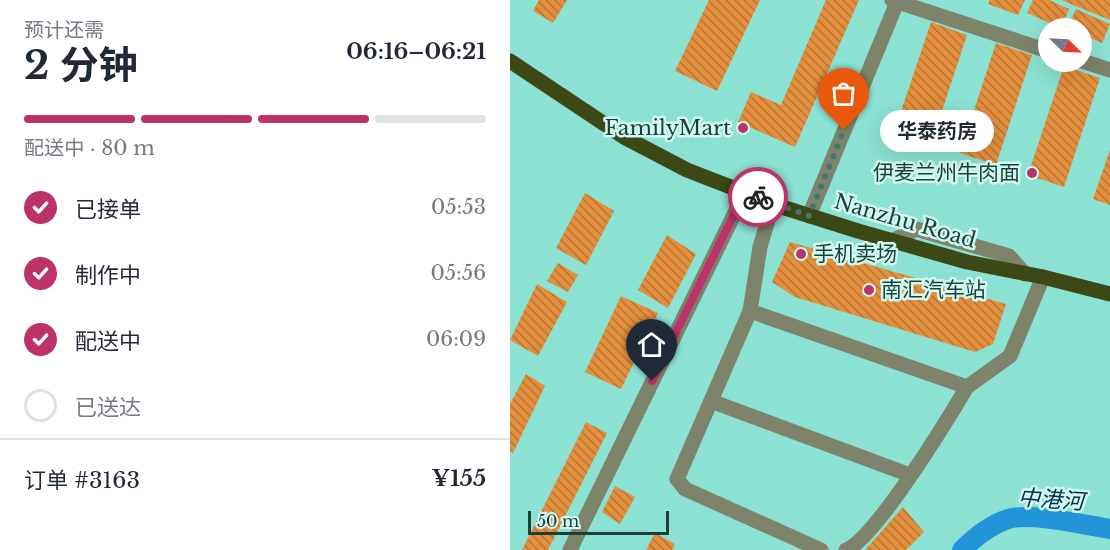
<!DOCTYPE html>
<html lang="zh">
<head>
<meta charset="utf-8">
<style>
  body { margin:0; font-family:"Libre Baskerville","Noto Sans SC",serif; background:#f2f2f3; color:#1f2937; height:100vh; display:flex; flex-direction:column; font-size:22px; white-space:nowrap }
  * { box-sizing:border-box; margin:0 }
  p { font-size:20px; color:#747a83 }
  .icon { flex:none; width:33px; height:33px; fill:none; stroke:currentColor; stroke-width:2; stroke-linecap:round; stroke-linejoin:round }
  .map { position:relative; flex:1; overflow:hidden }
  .panel { display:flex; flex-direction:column; background:#fff; width:510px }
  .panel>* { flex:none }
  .needle { width:39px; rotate:114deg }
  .buttons { position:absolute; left:528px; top:18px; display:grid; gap:12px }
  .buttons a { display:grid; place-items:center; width:54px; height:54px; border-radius:50%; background:#fff; box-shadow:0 6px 24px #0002; font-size:30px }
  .scale { position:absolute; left:18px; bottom:15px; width:141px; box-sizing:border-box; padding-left:6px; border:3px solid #1b3f39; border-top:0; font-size:16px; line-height:21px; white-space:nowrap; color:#1b3f39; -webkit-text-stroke:4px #d1f9f1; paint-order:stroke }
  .pin { position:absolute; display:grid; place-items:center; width:51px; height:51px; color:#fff; margin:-62px -26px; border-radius:50% 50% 50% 0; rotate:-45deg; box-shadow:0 0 6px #0007 }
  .pin .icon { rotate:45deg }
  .courier { position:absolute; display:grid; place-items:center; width:60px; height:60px; margin:-30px; border:4px solid #bd3269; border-radius:50%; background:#fff; color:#222; box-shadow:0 2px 8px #0007 }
  .bubble { position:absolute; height:42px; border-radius:21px; background:#fff; box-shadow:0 6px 24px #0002; font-size:20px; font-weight:700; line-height:42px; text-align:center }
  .head em { font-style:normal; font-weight:700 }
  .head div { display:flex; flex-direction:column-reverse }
  .head { display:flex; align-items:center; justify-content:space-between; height:102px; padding:0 24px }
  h1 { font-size:39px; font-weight:700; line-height:45px }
  .bar { display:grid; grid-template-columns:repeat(4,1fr); gap:9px 6px; align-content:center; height:72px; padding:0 24px }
  .bar i { height:8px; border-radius:4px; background:#e0e1e3 }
  .bar .active { background:#bd3269 }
  .bar p { grid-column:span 4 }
  .line { display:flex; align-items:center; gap:15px; padding:0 24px; border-top:2px solid #e0e1e3 }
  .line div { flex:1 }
  ol { padding:0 24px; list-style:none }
  li { display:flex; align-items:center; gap:18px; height:66px }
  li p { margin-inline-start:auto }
  li .icon { padding:6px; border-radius:50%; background:#bd3269; color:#fff; stroke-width:4 }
  li:last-child { color:#747a83 }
  li i { width:33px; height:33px; border:3px solid #e0e1e3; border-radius:50% }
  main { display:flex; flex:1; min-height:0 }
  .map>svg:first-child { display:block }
</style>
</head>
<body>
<main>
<section class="panel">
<div class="head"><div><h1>2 分钟</h1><p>预计还需</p></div><em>06:16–06:21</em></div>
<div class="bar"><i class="active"></i><i class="active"></i><i class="active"></i><i></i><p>配送中 · 80 m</p></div>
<ol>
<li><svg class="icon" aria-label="check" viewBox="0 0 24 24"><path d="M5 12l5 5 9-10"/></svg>已接单<p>05:53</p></li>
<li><svg class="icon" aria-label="check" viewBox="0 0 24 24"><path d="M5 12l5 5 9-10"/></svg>制作中<p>05:56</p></li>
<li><svg class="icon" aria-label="check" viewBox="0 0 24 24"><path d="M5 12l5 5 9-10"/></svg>配送中<p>06:09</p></li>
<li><i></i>已送达</li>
</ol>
<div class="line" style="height:78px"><div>订单 #3163</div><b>¥155</b></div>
</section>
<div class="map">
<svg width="600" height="550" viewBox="0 0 600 550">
  <defs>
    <pattern id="building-back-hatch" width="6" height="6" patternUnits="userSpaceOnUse" patternTransform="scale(1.5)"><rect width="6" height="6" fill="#e48f3d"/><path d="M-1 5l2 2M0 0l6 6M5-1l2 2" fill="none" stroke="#b87634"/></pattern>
  </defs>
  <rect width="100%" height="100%" fill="#8be1d2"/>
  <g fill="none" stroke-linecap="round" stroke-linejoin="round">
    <!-- canal -->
    <path stroke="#2295d9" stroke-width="20" d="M 452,550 C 465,537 480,525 498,519 C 522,512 574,525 600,529"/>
  </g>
  <!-- building -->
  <g fill="url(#building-back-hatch)">
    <path d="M 29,0 L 57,0 L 43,23 L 23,11 Z"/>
    <path d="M 199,0 L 250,0 L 207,91 L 165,71 Z"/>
    <path d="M 316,0 L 349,0 L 285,147 L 228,122 L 241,92 L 271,105 Z"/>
    <path d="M 480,0 L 515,0 L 508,15 L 478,4 Z"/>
    <path d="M 523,0 L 539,0 L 559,9 L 551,28 L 517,13 Z"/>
    <path d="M 551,0 L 600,0 L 600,20 Z"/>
    <path d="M 566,9 L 600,24 L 592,43 L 572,34 L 572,28 L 558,28 Z"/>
    <path d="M 421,22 L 457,35 L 421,144 L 384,132 Z"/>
    <path d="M 486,43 L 522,55 L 486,165 L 450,153 Z"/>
    <path d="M 554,66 L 590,78 L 554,187 L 518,175 Z"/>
    <path d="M 600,150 L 600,205 L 583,199 Z"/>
    <path d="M 75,193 L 104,211 L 76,265 L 46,248 Z"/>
    <path d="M 157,235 L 186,254 L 158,308 L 128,290 Z"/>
    <path d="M 280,242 L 496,304 L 483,344 L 465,352 L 285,297 L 262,282 Z"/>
    <path d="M 48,263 L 68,275 L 58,292 L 37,281 Z"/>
    <path d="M 27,284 L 57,302 L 28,356 L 0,340 Z"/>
    <path d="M 111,296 L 148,313 L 111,389 L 75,372 Z"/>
    <path d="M 16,374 L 35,386 L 3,453 L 0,451 L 0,404 Z"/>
    <path d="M 76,422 L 97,433 L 38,550 L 12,550 Z"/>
    <path d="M 105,486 L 125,497 L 110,524 L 92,512 Z"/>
    <path d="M 393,507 L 414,532 L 396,550 L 355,550 Z"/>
    <path d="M 145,533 L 165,544 L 162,550 L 136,550 Z"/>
  </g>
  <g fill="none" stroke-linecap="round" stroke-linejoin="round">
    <!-- minor -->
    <g stroke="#7d846b" stroke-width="15">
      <path d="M 382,0 L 538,51"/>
      <path d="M 572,61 L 600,70"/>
      <path d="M 263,203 L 250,247 L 240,311 L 457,387 L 500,356 L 533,277"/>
      <path d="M 299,216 L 388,0"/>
      <path d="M 384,240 L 406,229 L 499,256 L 515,274"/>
      <path d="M 240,311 L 167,479 L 175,489 L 311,550"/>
      <path d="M 201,401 L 400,475"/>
      <path d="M 60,550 L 235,192"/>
      <path d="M 336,550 C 365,539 438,419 457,387"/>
    </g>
    <!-- major -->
    <path stroke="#3c4816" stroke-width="15" d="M 0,61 L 114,137 L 177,170 L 200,179 L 275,208 L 348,231 L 457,262 L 533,277 L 600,294"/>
  </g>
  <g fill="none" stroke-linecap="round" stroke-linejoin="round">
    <!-- done -->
    <path stroke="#42786f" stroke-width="6" stroke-dasharray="0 10.8" d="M 248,197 L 299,216 L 334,130"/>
    <!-- route -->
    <path stroke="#bd3269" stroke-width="8" d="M 142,381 L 235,192 L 248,197"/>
  </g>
  <!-- markers -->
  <g fill="#bd3269" stroke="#d1f9f1" stroke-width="2">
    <circle cx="233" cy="128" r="6"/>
    <circle cx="522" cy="173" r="6"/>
    <circle cx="291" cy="254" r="6"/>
    <circle cx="359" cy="290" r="6"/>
  </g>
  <g text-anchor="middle" stroke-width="5" stroke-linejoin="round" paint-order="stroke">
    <!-- poi labels -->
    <g font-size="21" fill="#1b3f39" stroke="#d1f9f1" text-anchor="end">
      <text x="221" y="135">FamilyMart</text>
      <text x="510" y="180">伊麦兰州牛肉面</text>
      <text x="303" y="261" text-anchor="start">手机卖场</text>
      <text x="371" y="297" text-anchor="start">南汇汽车站</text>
    </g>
    <!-- street labels -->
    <g font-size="21" fill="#1b3f39" stroke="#d1f9f1">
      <text transform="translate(395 221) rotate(16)" y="7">Nanzhu Road</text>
    </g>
    <!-- water labels -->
    <g font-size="22" font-style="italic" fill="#002d48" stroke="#d1f9f1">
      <text transform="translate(541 499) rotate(4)" y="8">中港河</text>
    </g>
  </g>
</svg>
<div class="buttons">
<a><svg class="needle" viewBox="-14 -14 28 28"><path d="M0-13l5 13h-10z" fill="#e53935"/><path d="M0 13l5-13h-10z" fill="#747a83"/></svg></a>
</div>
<div class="scale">50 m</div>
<div class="pin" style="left:334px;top:130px;background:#ea580c"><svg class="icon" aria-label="bag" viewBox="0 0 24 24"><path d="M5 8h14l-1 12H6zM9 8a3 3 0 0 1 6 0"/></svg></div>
<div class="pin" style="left:142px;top:381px;background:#1f2937"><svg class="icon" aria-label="home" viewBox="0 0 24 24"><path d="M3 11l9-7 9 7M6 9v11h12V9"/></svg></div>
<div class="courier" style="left:248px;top:197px"><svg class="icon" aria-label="bike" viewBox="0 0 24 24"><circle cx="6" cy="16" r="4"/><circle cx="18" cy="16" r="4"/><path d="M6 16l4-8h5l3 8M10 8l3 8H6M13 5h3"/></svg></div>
<div class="bubble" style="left:370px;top:110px;width:114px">华泰药房</div>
</div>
</main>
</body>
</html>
